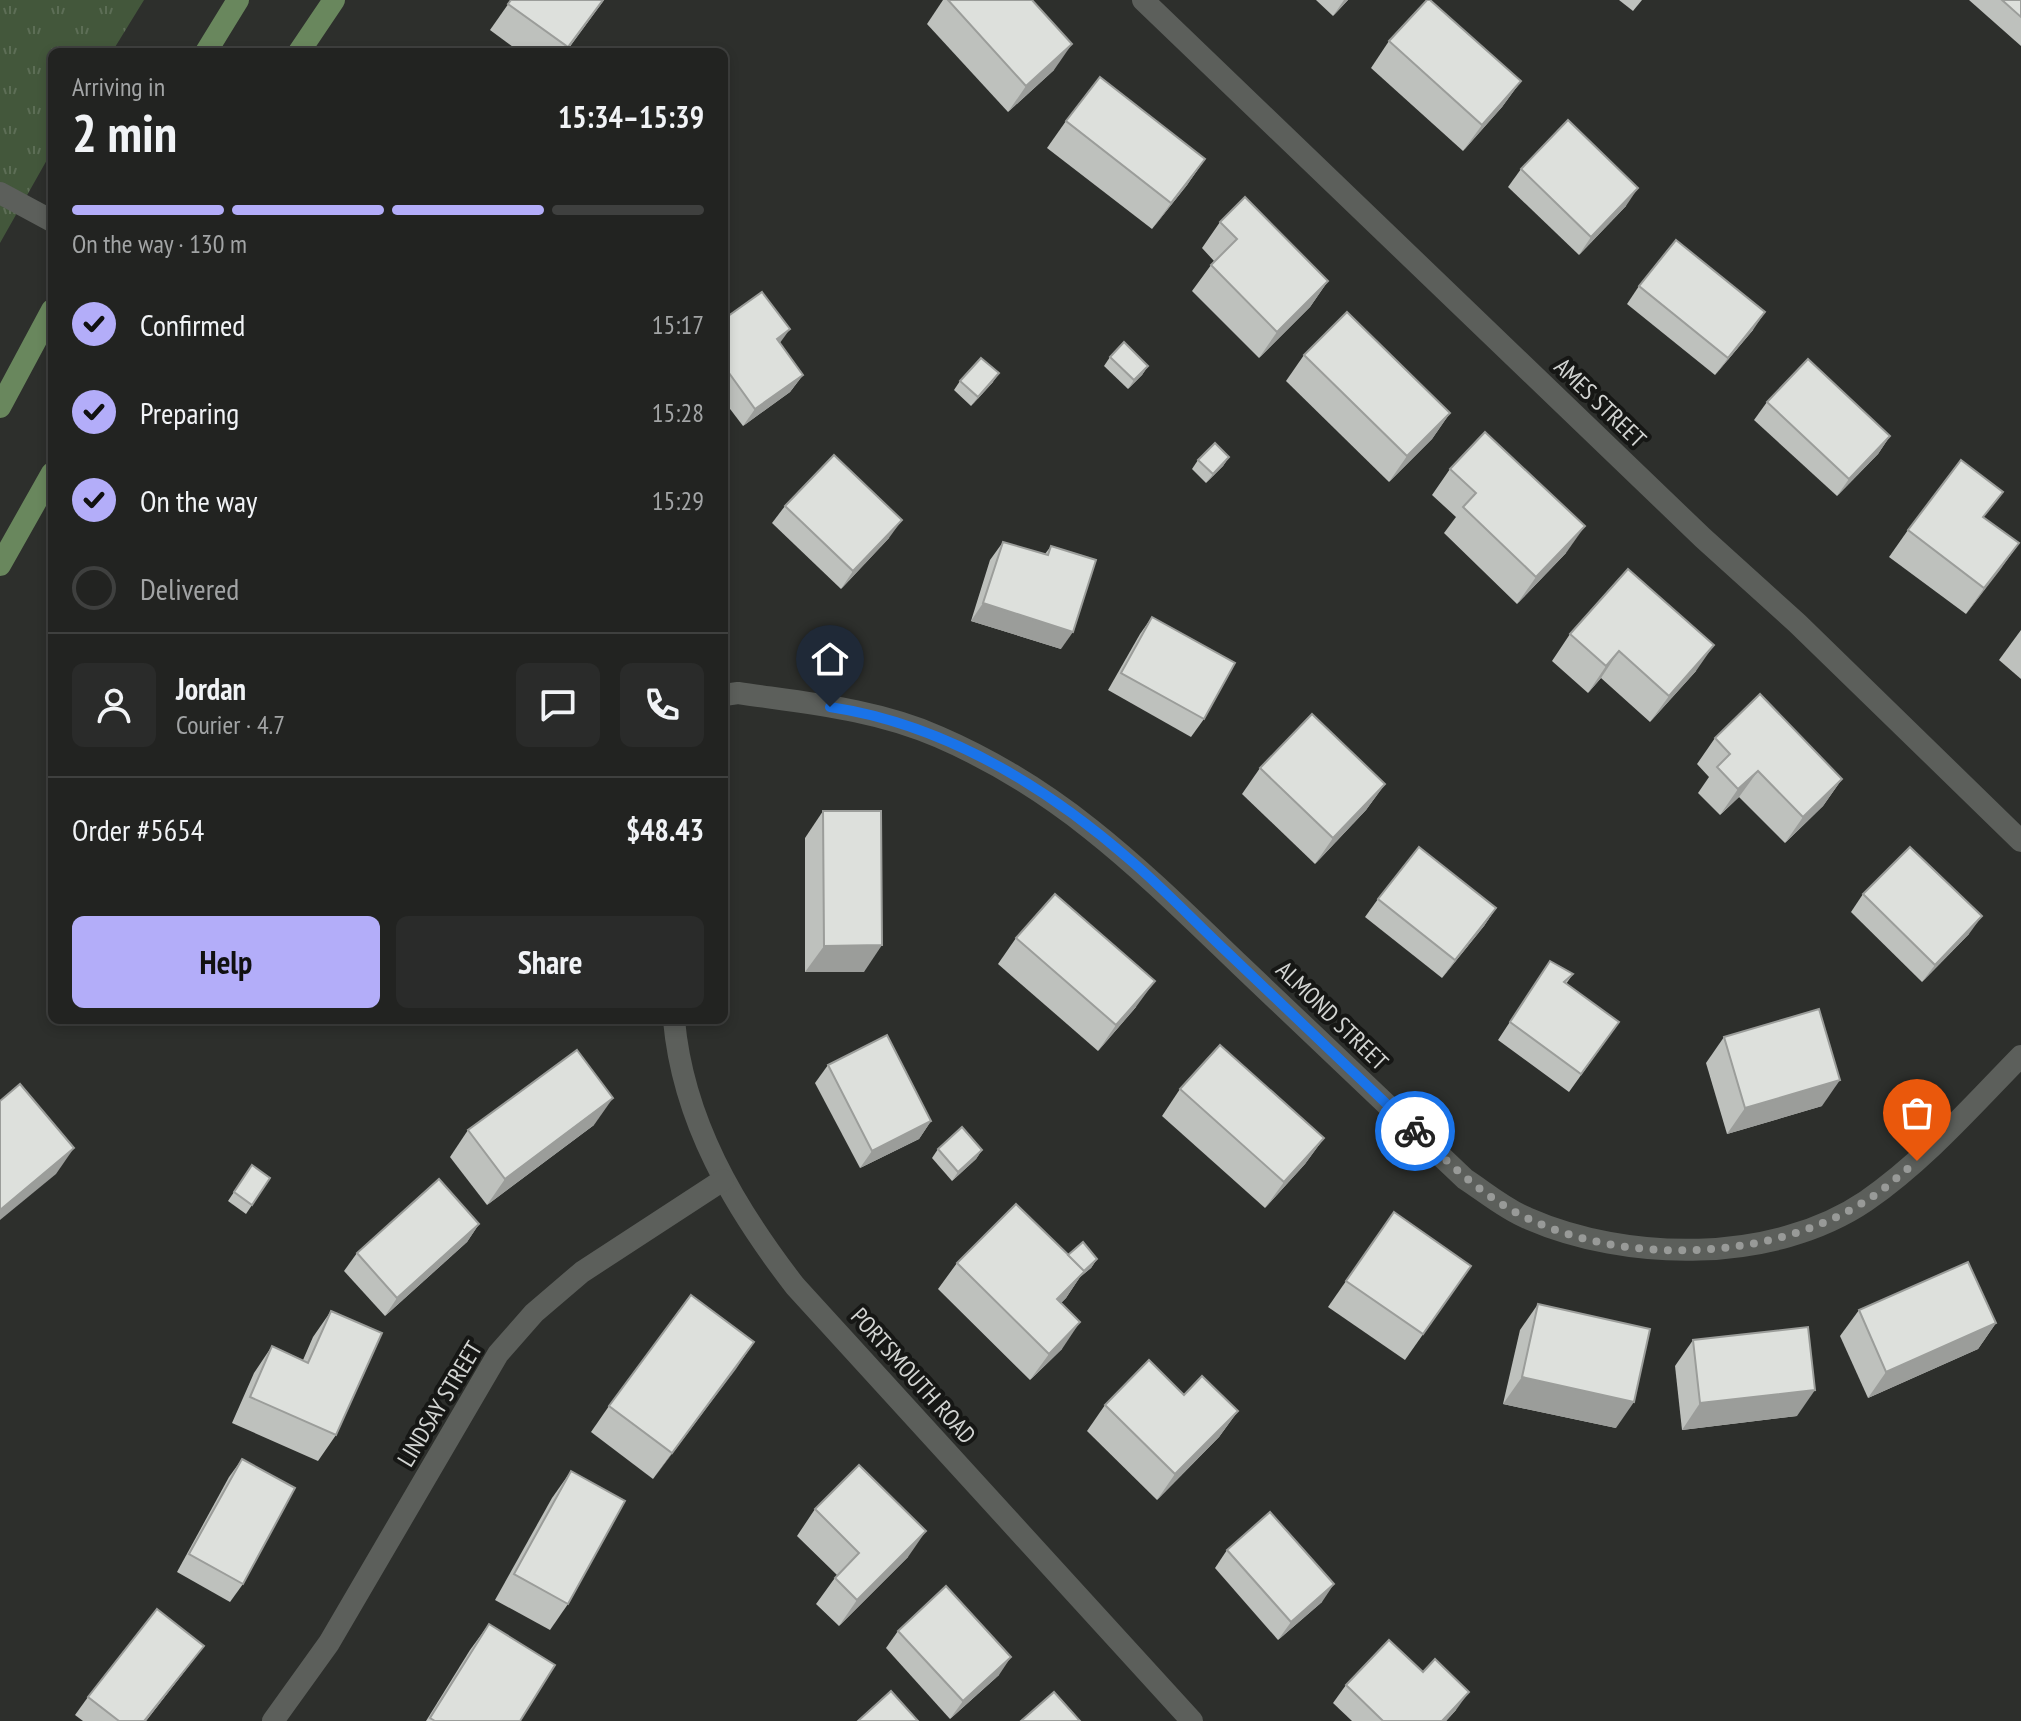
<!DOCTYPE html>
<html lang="en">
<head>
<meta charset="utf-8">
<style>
  body { margin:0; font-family:"PT Sans Narrow",sans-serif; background:#2a2b2a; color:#f1f3f6; height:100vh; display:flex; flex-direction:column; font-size:30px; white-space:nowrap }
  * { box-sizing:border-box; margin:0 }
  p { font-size:26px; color:#a2a4a5 }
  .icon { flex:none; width:44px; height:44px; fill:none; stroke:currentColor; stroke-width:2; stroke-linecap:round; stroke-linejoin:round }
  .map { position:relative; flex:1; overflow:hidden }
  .details { position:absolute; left:48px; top:48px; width:680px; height:976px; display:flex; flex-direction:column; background:#222321; border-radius:12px; box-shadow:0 4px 12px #0003,0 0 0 2px #3f403f }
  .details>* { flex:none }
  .pin { position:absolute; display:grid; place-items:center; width:68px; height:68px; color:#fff; margin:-82px -34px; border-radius:50% 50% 50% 0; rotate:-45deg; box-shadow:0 0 8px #0007 }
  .pin .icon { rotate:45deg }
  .courier { position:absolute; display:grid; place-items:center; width:80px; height:80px; margin:-40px; border:6px solid #1a73e8; border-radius:50%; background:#fff; color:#222; box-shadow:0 2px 10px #0007 }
  .overview em { font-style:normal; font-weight:600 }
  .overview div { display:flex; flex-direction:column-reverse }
  .overview { display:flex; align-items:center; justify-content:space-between; height:136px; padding:0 24px }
  h1 { font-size:52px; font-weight:600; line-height:60px }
  .bar { display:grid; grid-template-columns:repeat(4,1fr); gap:12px 8px; align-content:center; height:96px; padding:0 24px }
  .bar i { height:10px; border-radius:6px; background:#3f403f }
  .bar .on { background:#b3adf9 }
  .bar p { grid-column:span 4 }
  .line { display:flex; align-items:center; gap:20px; padding:0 24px; border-top:2px solid #3f403f }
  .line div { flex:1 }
  .round { display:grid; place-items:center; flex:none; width:84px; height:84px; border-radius:12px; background:#2a2b2a }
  ol { padding:0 24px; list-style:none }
  li { display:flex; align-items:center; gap:24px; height:88px }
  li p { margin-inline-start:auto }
  li .icon { padding:8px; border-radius:50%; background:#b3adf9; color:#111; stroke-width:4 }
  li:last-child { color:#a2a4a5 }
  li i { width:44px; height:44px; border:4px solid #3f403f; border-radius:50% }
  .cta { display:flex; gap:16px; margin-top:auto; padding:16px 24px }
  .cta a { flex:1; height:92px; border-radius:12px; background:#b3adf9; color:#111; font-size:32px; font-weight:600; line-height:92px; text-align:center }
  .cta a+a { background:#2a2b2a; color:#f1f3f6 }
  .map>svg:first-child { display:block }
</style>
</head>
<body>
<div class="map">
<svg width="2021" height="1721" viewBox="0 0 2021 1721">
  <defs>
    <pattern id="grass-tufts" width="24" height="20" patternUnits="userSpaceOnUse" patternTransform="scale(2)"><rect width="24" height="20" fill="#43573b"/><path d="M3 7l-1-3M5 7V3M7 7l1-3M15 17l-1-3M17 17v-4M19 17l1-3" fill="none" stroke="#5d6e56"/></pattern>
  </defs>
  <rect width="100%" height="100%" fill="#2d2f2c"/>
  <!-- grass -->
  <path fill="url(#grass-tufts)" d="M 0,0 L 144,0 L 112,52 L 52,52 L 52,151 L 0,243 Z"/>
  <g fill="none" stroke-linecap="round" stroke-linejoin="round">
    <!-- service -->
    <path stroke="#5c5f5b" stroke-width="22" d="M 0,193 L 52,221"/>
    <!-- minor -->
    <g stroke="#5c5f5b" stroke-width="22">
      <path d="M 1143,0 L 1703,538 L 1797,623 L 2021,841"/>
      <path d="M 724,695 L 738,693 C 806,703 876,709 939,737 C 1064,791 1145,874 1241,966 C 1316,1037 1391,1108 1465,1179 C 1485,1192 1505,1209 1527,1218 C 1627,1262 1773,1264 1866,1201 C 1924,1161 1972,1106 2021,1056"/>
      <path d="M 674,1020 C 683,1121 734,1207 795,1286 L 1192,1721"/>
      <path d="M 273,1721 L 329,1643 L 498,1354 L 534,1313 L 582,1272 L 723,1180"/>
    </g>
    <!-- primary -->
    <g stroke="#69875d" stroke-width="22">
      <path d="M 206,52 L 238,0"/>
      <path d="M 299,52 L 334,0"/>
      <path d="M 0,407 L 52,310"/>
      <path d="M 0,565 L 52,473"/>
    </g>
  </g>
  <!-- wall -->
  <g fill="#bec1bd">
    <path d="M 511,0 L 604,0 L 566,52 L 520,52 L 490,30 Z"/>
    <path d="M 943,0 L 1032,0 L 1054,70 L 1008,112 L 927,24 Z"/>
    <path d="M 1316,0 L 1348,0 L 1333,16 Z"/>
    <path d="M 1619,0 L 1642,0 L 1633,11 Z"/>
    <path d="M 1969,0 L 2021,0 L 2021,46 Z"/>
    <path d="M 1389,41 L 1521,81 L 1502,107 L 1463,151 L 1371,68 Z"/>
    <path d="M 1066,121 L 1205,159 L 1187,185 L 1152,229 L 1047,148 Z"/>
    <path d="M 1521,169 L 1626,206 L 1579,255 L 1508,187 Z"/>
    <path d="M 1220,222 L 1328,281 L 1310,307 L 1259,358 L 1192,291 L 1214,261 L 1202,248 Z"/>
    <path d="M 1639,286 L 1753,330 L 1715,375 L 1627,304 Z"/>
    <path d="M 724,319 L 803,375 L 790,392 L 743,426 L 724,401 Z"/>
    <path d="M 1304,355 L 1450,413 L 1432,439 L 1389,482 L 1286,381 Z"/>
    <path d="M 1110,357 L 1148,366 L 1142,375 L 1128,389 L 1104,366 Z"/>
    <path d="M 960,381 L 993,382 L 971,406 L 954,390 Z"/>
    <path d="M 1767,402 L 1890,436 L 1878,454 L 1837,496 L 1754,420 Z"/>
    <path d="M 1229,457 L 1223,466 L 1206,483 L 1192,469 L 1198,460 Z"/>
    <path d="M 1450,469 L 1566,553 L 1517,604 L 1444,533 L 1456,517 L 1432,495 Z"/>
    <path d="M 785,506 L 889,538 L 841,589 L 772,523 Z"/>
    <path d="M 1908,530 L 2019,543 L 1966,614 L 1889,557 Z"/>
    <path d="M 1003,542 L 1045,554 L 1051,546 L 1061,649 L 971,621 L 990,560 Z"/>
    <path d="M 1152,617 L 1204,719 L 1191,737 L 1108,690 L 1140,634 Z"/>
    <path d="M 2021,630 L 2021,679 L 1999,660 Z"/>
    <path d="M 1570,634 L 1696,671 L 1650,722 L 1601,678 L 1588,693 L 1552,661 Z"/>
    <path d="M 1715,738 L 1842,779 L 1823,806 L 1785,843 L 1739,797 L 1720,815 L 1698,793 L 1709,777 L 1697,764 Z"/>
    <path d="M 1260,768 L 1385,784 L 1366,810 L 1315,864 L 1242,794 Z"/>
    <path d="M 823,811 L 864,972 L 805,972 L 805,838 Z"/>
    <path d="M 1863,894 L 1969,934 L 1922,982 L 1851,912 Z"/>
    <path d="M 1378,899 L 1496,908 L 1484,926 L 1442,978 L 1365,917 Z"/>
    <path d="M 1016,938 L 1136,1007 L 1098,1051 L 998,964 Z"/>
    <path d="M 1550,961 L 1573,974 L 1566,984 L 1619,1022 L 1569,1092 L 1498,1040 Z"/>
    <path d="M 1724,1037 L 1822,1106 L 1727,1134 L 1706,1063 Z"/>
    <path d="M 828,1065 L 931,1121 L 919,1139 L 860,1168 L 815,1083 Z"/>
    <path d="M 1180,1089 L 1324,1138 L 1305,1164 L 1265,1208 L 1162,1116 Z"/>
    <path d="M 594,1125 L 487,1205 L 450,1157 L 468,1130 Z"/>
    <path d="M 938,1149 L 982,1150 L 976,1159 L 952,1181 L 932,1158 Z"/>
    <path d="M 252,1165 L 270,1178 L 246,1214 L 228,1201 Z"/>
    <path d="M 1394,1212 L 1471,1266 L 1405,1360 L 1328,1307 Z"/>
    <path d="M 479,1224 L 467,1242 L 385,1316 L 344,1271 L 357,1253 Z"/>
    <path d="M 1068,1255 L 1097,1259 L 1091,1268 L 1080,1277 L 1066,1298 L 1061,1303 L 1062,1349 L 1030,1380 L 938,1289 L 957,1263 Z"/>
    <path d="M 1538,1304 L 1616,1428 L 1503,1404 L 1520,1330 Z"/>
    <path d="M 1859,1310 L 1996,1323 L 1978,1349 L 1868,1398 L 1840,1336 Z"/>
    <path d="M 331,1311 L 336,1435 L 318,1461 L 232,1423 L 254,1373 L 272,1346 L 303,1360 L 313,1337 Z"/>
    <path d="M 1693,1340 L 1797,1416 L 1682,1430 L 1675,1366 Z"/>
    <path d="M 754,1342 L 653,1479 L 591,1432 L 609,1406 Z"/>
    <path d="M 1184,1395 L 1238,1411 L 1219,1437 L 1157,1500 L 1087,1431 L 1105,1405 Z"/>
    <path d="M 242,1459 L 243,1584 L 230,1602 L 177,1572 L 229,1477 Z"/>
    <path d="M 571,1471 L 568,1604 L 550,1630 L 495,1600 L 552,1498 Z"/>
    <path d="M 815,1509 L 908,1557 L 839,1626 L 816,1604 L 837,1575 L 797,1536 Z"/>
    <path d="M 1227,1550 L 1322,1602 L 1278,1640 L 1215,1568 Z"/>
    <path d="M 489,1624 L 520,1721 L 426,1721 L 470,1650 Z"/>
    <path d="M 898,1631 L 999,1675 L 950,1719 L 886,1648 Z"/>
    <path d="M 204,1646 L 146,1721 L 83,1721 L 75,1715 L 88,1697 Z"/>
    <path d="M 1346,1685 L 1456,1710 L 1446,1721 L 1352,1721 L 1333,1703 Z"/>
  </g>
  <!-- shaded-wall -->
  <g fill="#9b9d9a">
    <path d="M 1344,0 L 1348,0 L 1333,16 Z"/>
    <path d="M 1072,44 L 1054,70 L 1008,112 L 1026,86 Z"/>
    <path d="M 1521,81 L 1502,107 L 1463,151 L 1482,125 Z"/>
    <path d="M 1205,159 L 1187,185 L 1152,229 L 1171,203 Z"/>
    <path d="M 1638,188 L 1626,206 L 1579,255 L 1591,237 Z"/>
    <path d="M 1328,281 L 1310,307 L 1259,358 L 1277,332 Z"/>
    <path d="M 1765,312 L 1753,330 L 1715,375 L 1728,358 Z"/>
    <path d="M 790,329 L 777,347 L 777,339 Z"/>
    <path d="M 1148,366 L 1142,375 L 1128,389 L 1134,380 Z"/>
    <path d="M 999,373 L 993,382 L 971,406 L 978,397 Z"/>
    <path d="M 803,375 L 790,392 L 743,426 L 755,409 Z"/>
    <path d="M 1450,413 L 1432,439 L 1389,482 L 1407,456 Z"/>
    <path d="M 1890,436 L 1878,454 L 1837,496 L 1849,479 Z"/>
    <path d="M 1229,457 L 1223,466 L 1206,483 L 1213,474 Z"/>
    <path d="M 902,520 L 889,538 L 841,589 L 853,571 Z"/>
    <path d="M 1585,526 L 1566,553 L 1517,604 L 1536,577 Z"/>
    <path d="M 2019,543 L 2000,570 L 1966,614 L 1984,588 Z"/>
    <path d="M 983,603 L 1073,632 L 1061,649 L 971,621 Z"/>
    <path d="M 1714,645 L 1696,671 L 1650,722 L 1669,696 Z"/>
    <path d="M 1619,651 L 1601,678 L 1588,693 L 1606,666 Z"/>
    <path d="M 1758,771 L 1739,797 L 1720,815 L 1738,789 Z"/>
    <path d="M 1842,779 L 1823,806 L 1785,843 L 1803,817 Z"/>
    <path d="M 1385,784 L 1366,810 L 1315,864 L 1333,838 Z"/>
    <path d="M 1496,908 L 1484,926 L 1442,978 L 1455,960 Z"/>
    <path d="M 1982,916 L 1969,934 L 1922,982 L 1935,965 Z"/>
    <path d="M 882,945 L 864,972 L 805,972 L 824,946 Z"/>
    <path d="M 1155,981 L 1136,1007 L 1098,1051 L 1116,1025 Z"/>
    <path d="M 1840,1080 L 1822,1106 L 1727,1134 L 1745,1108 Z"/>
    <path d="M 613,1098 L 594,1125 L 487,1205 L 505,1179 Z"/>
    <path d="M 931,1121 L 919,1139 L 860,1168 L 872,1151 Z"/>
    <path d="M 1324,1138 L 1305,1164 L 1265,1208 L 1284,1182 Z"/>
    <path d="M 74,1148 L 56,1174 L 0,1220 L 0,1210 Z"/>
    <path d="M 982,1150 L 976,1159 L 952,1181 L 958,1172 Z"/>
    <path d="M 479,1224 L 467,1242 L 385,1316 L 397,1298 Z"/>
    <path d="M 1097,1259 L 1091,1268 L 1080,1277 L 1066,1298 L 1038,1325 L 1057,1299 L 1075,1278 Z"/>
    <path d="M 1080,1322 L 1062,1349 L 1030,1380 L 1049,1354 Z"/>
    <path d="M 1996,1323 L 1978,1349 L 1868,1398 L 1886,1372 Z"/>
    <path d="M 754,1342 L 736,1369 L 653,1479 L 672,1453 Z"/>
    <path d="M 1522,1377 L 1634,1402 L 1616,1428 L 1503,1404 Z"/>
    <path d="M 1815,1390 L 1797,1416 L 1682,1430 L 1700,1403 Z"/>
    <path d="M 1238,1411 L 1219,1437 L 1157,1500 L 1175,1474 Z"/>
    <path d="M 926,1531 L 908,1557 L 839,1626 L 857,1600 Z"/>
    <path d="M 1334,1584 L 1322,1602 L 1278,1640 L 1291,1622 Z"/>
    <path d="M 204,1646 L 146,1721 L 144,1721 Z"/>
    <path d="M 1011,1657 L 999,1675 L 950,1719 L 963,1701 Z"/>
    <path d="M 1469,1692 L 1456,1710 L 1446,1721 L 1442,1721 Z"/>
  </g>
  <!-- building -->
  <g fill="#dde0dc" stroke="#9b9d9a" stroke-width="2">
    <path d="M 511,0 L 603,0 L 568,47 L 508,4 Z"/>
    <path d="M 948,0 L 1032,0 L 1072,44 L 1026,86 Z"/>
    <path d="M 1427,0 L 1430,0 L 1521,81 L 1482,125 L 1389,41 Z"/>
    <path d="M 2002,0 L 2021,0 L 2021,17 Z"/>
    <path d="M 1100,77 L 1205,159 L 1171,203 L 1066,121 Z"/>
    <path d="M 1568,120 L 1638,188 L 1591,237 L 1521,169 Z"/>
    <path d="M 1245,197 L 1328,281 L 1277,332 L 1211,265 L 1237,239 L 1220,222 Z"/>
    <path d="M 1676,240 L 1765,312 L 1728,358 L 1639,286 Z"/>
    <path d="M 762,292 L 790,329 L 777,339 L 803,375 L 755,409 L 724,366 L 724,319 Z"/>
    <path d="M 1347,312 L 1450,413 L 1407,456 L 1304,355 Z"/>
    <path d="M 1124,342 L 1148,366 L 1134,380 L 1110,357 Z"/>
    <path d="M 981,358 L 999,373 L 978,397 L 960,381 Z"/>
    <path d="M 1808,359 L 1890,436 L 1849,479 L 1767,402 Z"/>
    <path d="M 1485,432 L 1585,526 L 1536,577 L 1463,507 L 1476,493 L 1450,469 Z"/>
    <path d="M 1215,443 L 1229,457 L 1213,474 L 1198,460 Z"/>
    <path d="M 834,455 L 902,520 L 853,571 L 785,506 Z"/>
    <path d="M 1961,460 L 2003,492 L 1983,517 L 2019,543 L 1984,588 L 1908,530 Z"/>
    <path d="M 1003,542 L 1048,555 L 1051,546 L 1096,560 L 1073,632 L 983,603 Z"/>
    <path d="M 1628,569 L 1714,645 L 1669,696 L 1619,651 L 1606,666 L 1570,634 Z"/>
    <path d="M 1152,617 L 1235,663 L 1204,719 L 1121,673 Z"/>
    <path d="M 1760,694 L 1842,779 L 1803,817 L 1758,771 L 1738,789 L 1717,767 L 1730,754 L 1715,738 Z"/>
    <path d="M 1312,714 L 1385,784 L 1333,838 L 1260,768 Z"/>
    <path d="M 823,811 L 881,811 L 882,945 L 824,946 Z"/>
    <path d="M 1419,847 L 1496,908 L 1455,960 L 1378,899 Z"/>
    <path d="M 1910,847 L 1982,916 L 1935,965 L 1863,894 Z"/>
    <path d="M 1055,894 L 1155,981 L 1116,1025 L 1016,938 Z"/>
    <path d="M 1550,961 L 1573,974 L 1564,982 L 1619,1022 L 1581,1074 L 1510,1022 Z"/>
    <path d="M 1819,1009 L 1840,1080 L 1745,1108 L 1724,1037 Z"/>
    <path d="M 887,1035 L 931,1121 L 872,1151 L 828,1065 Z"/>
    <path d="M 1220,1045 L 1324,1138 L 1284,1182 L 1180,1089 Z"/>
    <path d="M 577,1050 L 613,1098 L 505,1179 L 468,1130 Z"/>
    <path d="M 20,1084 L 74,1148 L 0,1210 L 0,1101 Z"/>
    <path d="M 962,1127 L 982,1150 L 958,1172 L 938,1149 Z"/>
    <path d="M 252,1165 L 270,1178 L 252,1205 L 234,1192 Z"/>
    <path d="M 439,1179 L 479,1224 L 397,1298 L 357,1253 Z"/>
    <path d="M 1016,1204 L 1085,1271 L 1057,1299 L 1080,1322 L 1049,1354 L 957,1263 Z"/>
    <path d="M 1394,1212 L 1471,1266 L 1423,1334 L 1346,1281 Z"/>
    <path d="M 1083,1242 L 1097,1259 L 1084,1271 L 1068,1255 Z"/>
    <path d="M 1968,1262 L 1996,1323 L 1886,1372 L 1859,1310 Z"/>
    <path d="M 691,1295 L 754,1342 L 672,1453 L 609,1406 Z"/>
    <path d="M 1538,1304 L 1650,1329 L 1634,1402 L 1522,1377 Z"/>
    <path d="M 331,1311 L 382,1333 L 336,1435 L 250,1397 L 272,1346 L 308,1363 Z"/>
    <path d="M 1808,1327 L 1815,1390 L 1700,1403 L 1693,1340 Z"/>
    <path d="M 1149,1360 L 1184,1395 L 1202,1376 L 1238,1411 L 1175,1474 L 1105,1405 Z"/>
    <path d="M 242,1459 L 295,1488 L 243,1584 L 189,1554 Z"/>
    <path d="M 859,1465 L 926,1531 L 857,1600 L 835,1578 L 859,1553 L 815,1509 Z"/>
    <path d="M 571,1471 L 625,1501 L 568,1604 L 514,1574 Z"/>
    <path d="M 1270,1512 L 1334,1584 L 1291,1622 L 1227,1550 Z"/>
    <path d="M 946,1586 L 1011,1657 L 963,1701 L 898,1631 Z"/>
    <path d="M 157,1609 L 204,1646 L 144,1721 L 119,1721 L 88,1697 Z"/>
    <path d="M 489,1624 L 555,1665 L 520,1721 L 435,1721 L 430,1718 Z"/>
    <path d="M 1389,1640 L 1423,1672 L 1435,1659 L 1469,1692 L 1442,1721 L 1383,1721 L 1346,1685 Z"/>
    <path d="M 891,1691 L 918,1721 L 858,1721 Z"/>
    <path d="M 1054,1692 L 1080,1721 L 1021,1721 Z"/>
  </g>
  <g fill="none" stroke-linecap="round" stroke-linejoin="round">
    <!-- done -->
    <path stroke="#989a98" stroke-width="8" stroke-dasharray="0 14.4" d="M 1415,1131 C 1449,1163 1483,1197 1525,1217 C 1624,1266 1769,1261 1864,1202 C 1883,1191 1900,1175 1917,1161"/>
    <!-- route -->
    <path stroke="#1a73e8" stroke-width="10" d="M 830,707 C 943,724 1045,786 1129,859 C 1163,888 1194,921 1226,951 C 1289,1011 1352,1071 1415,1131"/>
  </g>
  <g text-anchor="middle" stroke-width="8" stroke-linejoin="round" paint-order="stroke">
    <!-- street labels -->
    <g font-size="24" fill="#d2d4d2" stroke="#161715">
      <text transform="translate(1600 403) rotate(44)" y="8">AMES STREET</text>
      <text transform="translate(1332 1016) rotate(44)" y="8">ALMOND STREET</text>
      <text transform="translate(913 1376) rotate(48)" y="8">PORTSMOUTH ROAD</text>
      <text transform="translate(440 1404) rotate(-59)" y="8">LINDSAY STREET</text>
    </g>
  </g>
</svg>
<div class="pin" style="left:1917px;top:1161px;background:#ea580c"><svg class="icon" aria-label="bag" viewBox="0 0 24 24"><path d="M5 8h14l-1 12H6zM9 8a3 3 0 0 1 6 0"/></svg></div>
<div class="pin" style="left:830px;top:707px;background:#1f2937"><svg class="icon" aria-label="home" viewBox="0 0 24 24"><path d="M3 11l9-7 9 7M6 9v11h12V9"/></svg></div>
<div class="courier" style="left:1415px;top:1131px"><svg class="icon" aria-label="bike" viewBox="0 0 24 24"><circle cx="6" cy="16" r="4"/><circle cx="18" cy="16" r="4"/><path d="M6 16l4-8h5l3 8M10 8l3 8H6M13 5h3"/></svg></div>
<section class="details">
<div class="overview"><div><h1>2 min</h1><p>Arriving in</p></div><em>15:34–15:39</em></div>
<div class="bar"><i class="on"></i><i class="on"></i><i class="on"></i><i></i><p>On the way · 130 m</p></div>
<ol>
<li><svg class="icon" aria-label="check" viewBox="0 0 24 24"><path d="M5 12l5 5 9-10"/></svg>Confirmed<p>15:17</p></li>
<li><svg class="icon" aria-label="check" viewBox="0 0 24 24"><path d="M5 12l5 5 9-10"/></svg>Preparing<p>15:28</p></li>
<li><svg class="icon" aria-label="check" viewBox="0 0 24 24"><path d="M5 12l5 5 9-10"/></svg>On the way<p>15:29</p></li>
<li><i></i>Delivered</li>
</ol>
<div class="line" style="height:144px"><a class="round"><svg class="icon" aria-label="person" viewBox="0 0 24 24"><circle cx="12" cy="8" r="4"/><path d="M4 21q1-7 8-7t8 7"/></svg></a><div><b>Jordan</b><p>Courier · 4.7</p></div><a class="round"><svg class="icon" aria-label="chat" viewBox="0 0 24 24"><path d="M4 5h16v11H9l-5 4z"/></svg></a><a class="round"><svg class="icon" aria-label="phone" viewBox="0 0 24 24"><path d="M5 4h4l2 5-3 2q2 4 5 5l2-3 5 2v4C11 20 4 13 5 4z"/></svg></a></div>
<div class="line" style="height:104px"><div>Order #5654</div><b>$48.43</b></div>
<div class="cta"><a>Help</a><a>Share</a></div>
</section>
</div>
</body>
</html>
